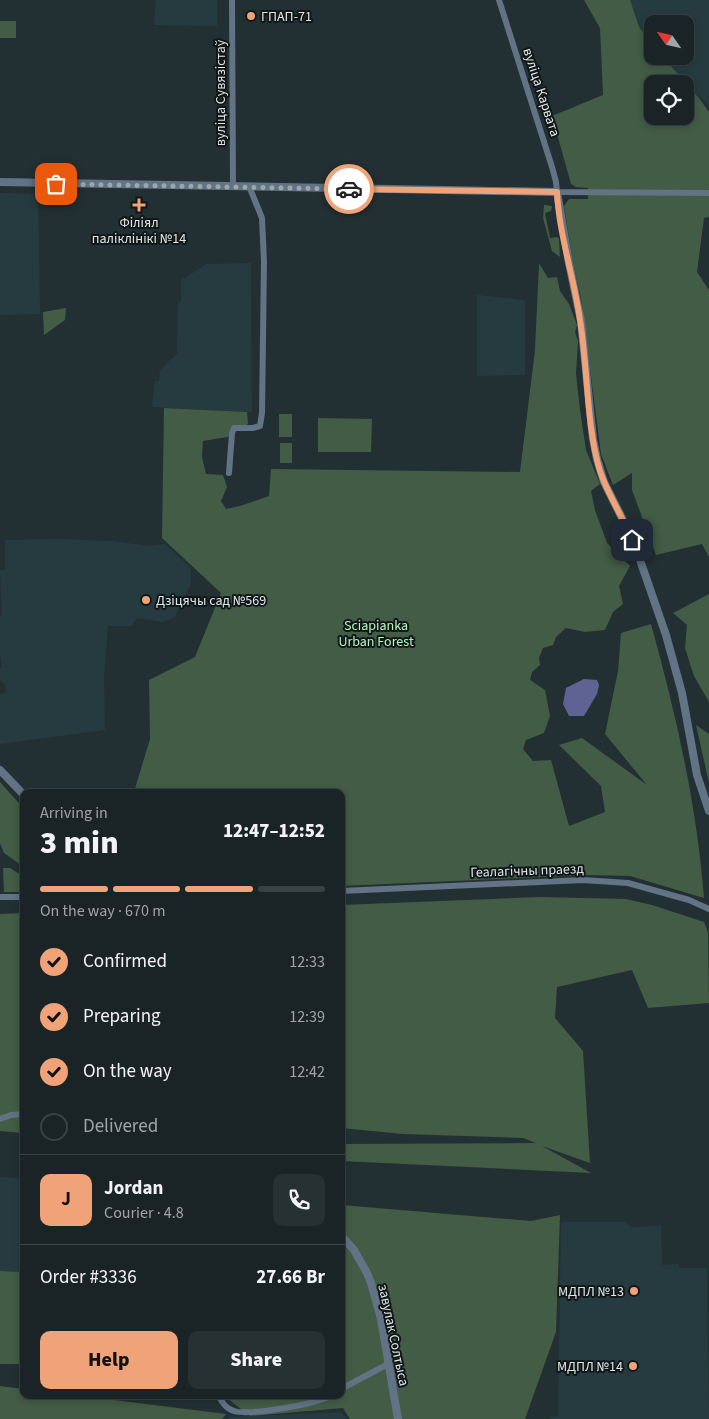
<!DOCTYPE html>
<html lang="en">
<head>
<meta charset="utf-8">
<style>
  body { margin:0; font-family:"Source Sans 3",sans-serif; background:#273032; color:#f1f3f6; height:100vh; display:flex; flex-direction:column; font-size:19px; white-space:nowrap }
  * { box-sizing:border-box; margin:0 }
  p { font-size:16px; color:#9fa4a7 }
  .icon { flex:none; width:28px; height:28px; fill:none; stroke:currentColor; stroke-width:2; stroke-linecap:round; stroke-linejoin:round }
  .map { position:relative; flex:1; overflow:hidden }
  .panel { position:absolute; left:20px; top:789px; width:325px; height:610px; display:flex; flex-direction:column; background:#1a2426; border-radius:10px; box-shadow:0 2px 8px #0003,0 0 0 1px #384143 }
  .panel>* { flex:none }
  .needle { width:32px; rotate:304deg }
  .fabs { position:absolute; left:644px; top:15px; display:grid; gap:10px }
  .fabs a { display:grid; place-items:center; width:50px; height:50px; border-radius:10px; background:#1a2426; box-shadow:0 2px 8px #0003,0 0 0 1px #384143; font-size:25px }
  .pin { position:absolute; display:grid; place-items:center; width:42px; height:42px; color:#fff; margin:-21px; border-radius:10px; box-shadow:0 2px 8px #0006 }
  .courier { position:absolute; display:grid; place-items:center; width:50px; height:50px; margin:-25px; border:4px solid #f0a278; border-radius:50%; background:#fff; color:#222; box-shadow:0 1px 6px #0007 }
  .summary em { font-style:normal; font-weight:800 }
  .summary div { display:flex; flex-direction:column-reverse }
  .summary { display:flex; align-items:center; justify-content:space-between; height:85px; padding:0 20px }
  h1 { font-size:32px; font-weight:800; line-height:38px }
  .bar { display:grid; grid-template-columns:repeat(4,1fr); gap:8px 5px; align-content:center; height:60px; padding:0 20px }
  .bar i { height:6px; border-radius:4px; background:#384143 }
  .bar .active { background:#f0a278 }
  .bar p { grid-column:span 4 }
  .line { display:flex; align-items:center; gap:12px; padding:0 20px; border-top:1px solid #384143 }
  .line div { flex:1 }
  .round { display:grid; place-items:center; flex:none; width:52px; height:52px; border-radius:10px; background:#273032 }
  ol { padding:0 20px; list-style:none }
  li { display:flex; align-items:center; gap:15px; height:55px }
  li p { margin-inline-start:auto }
  li .icon { padding:5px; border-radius:50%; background:#f0a278; color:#111; stroke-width:4 }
  li:last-child { color:#9fa4a7 }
  li i { width:28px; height:28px; border:2px solid #384143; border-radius:50% }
  .cta { display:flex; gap:10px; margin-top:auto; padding:10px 20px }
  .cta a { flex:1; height:58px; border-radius:10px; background:#f0a278; color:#111; font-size:20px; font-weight:800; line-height:58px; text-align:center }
  .cta a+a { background:#273032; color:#f1f3f6 }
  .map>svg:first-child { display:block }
</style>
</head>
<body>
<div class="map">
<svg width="709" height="1419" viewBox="0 0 709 1419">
  <rect width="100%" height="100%" fill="#233033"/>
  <!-- built -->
  <g fill="#263b40" fill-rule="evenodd">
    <path d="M 156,0 L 217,0 L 217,26 L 154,25 Z"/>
    <path d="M 628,0 L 709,0 L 709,105 L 650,55 ZM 652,24 L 685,24 L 685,56 L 652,56 Z"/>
    <path d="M 0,193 L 38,194 L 40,314 L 0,315 Z"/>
    <path d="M 251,263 L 252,412 L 152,407 L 155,381 L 159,381 L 160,370 L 177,354 L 178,303 L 181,301 L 181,280 L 207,264 Z"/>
    <path d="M 477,295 L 525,300 L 525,375 L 477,376 Z"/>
    <path d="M 60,539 L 112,541 L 148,546 L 165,544 L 191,568 L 191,583 L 175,617 L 162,622 L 137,618 L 132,626 L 108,626 L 104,678 L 105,730 L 0,744 L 0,694 L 6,693 L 5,684 L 0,680 L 0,668 L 2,668 L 0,652 L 0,617 L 2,616 L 0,570 L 5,570 L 5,540 Z"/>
    <path d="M 0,1177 L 24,1179 L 24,1272 L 0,1271 Z"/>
    <path d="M 561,1222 L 624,1222 L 632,1227 L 661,1226 L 662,1265 L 679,1264 L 679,1268 L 707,1268 L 709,1419 L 550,1419 L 550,1417 L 558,1416 Z"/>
    <path d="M 341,1412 L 347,1419 L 228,1419 L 230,1417 Z"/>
  </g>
  <!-- green -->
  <g fill="#425c45" fill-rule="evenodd">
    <path d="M 584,0 L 630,0 L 639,27 L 652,44 L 652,56 L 662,56 L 699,98 L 709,112 L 709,217 L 704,218 L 697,272 L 709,290 L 709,557 L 702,544 L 656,555 L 632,490 L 632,473 L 613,485 L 601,454 L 581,298 L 573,263 L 564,206 L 569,199 L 588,199 L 588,188 L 576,187 L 571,184 L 552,116 L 603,95 L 600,28 ZM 652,84 L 685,84 L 685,116 L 652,116 Z"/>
    <rect x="0" y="21" width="16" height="17"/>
    <path d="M 544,205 L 552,206 L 551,211 L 545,213 L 550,238 L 557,237 L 559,239 L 560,257 L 552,251 L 543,218 Z"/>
    <path d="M 539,263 L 548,278 L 557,277 L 560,291 L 569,304 L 577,325 L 575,332 L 578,341 L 576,374 L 580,410 L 586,450 L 600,484 L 591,491 L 595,510 L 607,543 L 630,566 L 619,586 L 623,604 L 613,612 L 605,630 L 585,632 L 566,628 L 556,637 L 553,645 L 543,648 L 539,658 L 540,665 L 532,672 L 530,680 L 545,690 L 550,716 L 544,733 L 526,740 L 523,749 L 533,761 L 551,760 L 569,826 L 605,812 L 601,786 L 559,745 L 582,738 L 647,785 L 605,734 L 618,671 L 621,633 L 651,624 C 676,714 697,806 704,898 L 630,876 L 586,875 L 341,886 L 341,792 L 134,792 L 150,739 L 149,680 L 195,657 L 221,593 L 162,538 L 164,408 L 247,412 L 248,424 L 227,437 L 203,441 L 202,457 L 206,474 L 223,475 L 227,487 L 221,501 L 226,509 L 240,506 L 269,496 L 271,469 L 520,472 L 535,350 Z"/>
    <path d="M 66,308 L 65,320 L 44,335 L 43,312 Z"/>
    <rect x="279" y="414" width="13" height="23"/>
    <path d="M 318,418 L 372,419 L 371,452 L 318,452 Z"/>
    <rect x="280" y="443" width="12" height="20"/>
    <path d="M 709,594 L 709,702 L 694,676 L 685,648 L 687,625 L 673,613 Z"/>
    <path d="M 696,725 L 709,734 L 709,783 Z"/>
    <path d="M 0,782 L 24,809 L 24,867 L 4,853 L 0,843 Z"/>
    <path d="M 3,868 L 10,868 L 24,877 L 24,892 L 4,892 Z"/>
    <path d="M 539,897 L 626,899 L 652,905 L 704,922 L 708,932 L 709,1003 L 648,1008 L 632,970 L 557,987 L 555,1018 L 583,1051 L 590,1163 L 542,1146 L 591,1173 L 341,1161 L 341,1144 L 536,1143 L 523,1138 L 403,1134 L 341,1128 L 341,905 Z"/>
    <path d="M 24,913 L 24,1133 L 0,1131 L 0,914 Z"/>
    <path d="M 341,1205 L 531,1221 L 560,1215 L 556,1332 L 525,1419 L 350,1419 L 343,1408 L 250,1416 L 223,1395 L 341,1395 Z"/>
    <path d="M 0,1271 L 24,1272 L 24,1364 L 0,1364 Z"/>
    <path d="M 0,1386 L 24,1389 L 24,1395 L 74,1395 L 226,1414 L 222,1419 L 0,1419 Z"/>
  </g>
  <!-- water -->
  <path fill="#5f6393" d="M 584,679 L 597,680 L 599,685 L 597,694 L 584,716 L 569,716 L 563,704 L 566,688 Z"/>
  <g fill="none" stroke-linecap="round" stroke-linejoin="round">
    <!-- minor -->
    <g stroke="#617384" stroke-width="6">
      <path d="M 232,0 L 233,186"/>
      <path d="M 499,0 L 552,167 L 556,182 L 557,192 L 709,193"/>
      <path d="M 229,473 L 232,433 L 234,428 L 253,428 L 260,426 L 262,413 L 264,262 L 262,218 L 249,186"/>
      <path d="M 341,891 L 583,880 L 628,883 L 689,900 L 709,909"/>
      <path d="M 0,897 L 24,897"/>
      <path d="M 0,1119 L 11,1115 L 24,1114"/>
      <path d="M 341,1389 L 388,1364"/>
      <path d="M 218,1395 C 222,1402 226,1409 234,1411 C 250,1416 317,1404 332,1395"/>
    </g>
    <!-- tertiary -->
    <g stroke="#617384" stroke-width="8">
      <path d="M 0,182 L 557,192 L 569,263 L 581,321 L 593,439 L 597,459 L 604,482 L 627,528 L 640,560 L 666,635 L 682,693 L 697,775 L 709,811"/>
      <path d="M 0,770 L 24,795"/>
      <path d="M 341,1235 L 354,1250 L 367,1273 L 371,1283 L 381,1319 L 398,1419"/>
    </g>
  </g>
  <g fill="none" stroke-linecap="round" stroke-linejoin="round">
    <!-- done -->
    <path stroke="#9da6a9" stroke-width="5" stroke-dasharray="0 9" d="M 56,184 L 349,189"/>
    <!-- route -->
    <path stroke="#f0a278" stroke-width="6" d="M 349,189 L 557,192 C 559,235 574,277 580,320 C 588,368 586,425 600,471 C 608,495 623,517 632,540"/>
  </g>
  <!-- markers -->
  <g fill="#f0a278" stroke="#111718" stroke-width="2">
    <circle cx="251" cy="16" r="5"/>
    <path d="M136.5 197.5h5v5h5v5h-5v5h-5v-5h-5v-5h5z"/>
    <circle cx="146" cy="600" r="5"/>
    <circle cx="634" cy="1291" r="5"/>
    <circle cx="633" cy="1366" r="5"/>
  </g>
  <g text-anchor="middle" stroke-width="4" stroke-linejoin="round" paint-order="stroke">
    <!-- poi labels -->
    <g font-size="14" fill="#dee6e8" stroke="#111718" text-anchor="start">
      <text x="261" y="21">ГПАП-71</text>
      <text x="139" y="227" text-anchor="middle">Філіял<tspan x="139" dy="16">паліклінікі №14</tspan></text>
      <text x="156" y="605">Дзіцячы сад №569</text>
      <text x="624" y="1296" text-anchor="end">МДПЛ №13</text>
      <text x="623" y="1371" text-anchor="end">МДПЛ №14</text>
    </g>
    <!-- street labels -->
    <g font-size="14" fill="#dee6e8" stroke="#111718">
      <text transform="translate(542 92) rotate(72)" y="5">вуліца Карвата</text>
      <text transform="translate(220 93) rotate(-90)" y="5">вуліца Сувязістаў</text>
      <text transform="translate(527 870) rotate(-2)" y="5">Геалагічны праезд</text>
      <text transform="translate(394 1335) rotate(78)" y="5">завулак Солтыса</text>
    </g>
    <!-- park labels -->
    <g font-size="14" fill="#b3f8bc" stroke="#111718">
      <text x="376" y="630">Sciapianka<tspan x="376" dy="16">Urban Forest</tspan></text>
    </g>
  </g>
</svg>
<div class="fabs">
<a><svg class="needle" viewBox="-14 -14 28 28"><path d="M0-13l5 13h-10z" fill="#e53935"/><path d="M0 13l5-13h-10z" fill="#9fa4a7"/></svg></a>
<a><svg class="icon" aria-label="locate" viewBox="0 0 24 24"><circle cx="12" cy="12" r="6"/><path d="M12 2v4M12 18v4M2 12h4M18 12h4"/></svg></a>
</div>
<div class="pin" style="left:56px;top:184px;background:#ea580c"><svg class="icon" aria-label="bag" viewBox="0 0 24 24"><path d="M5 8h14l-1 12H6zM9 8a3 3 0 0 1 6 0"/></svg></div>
<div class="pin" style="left:632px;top:540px;background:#1f2937"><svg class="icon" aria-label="home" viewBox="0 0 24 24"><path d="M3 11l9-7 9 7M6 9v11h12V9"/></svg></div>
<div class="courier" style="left:349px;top:189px"><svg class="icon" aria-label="car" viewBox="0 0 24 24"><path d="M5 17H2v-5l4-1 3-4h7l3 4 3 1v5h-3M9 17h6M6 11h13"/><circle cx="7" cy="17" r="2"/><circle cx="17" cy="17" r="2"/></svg></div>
<section class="panel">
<div class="summary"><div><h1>3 min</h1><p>Arriving in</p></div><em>12:47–12:52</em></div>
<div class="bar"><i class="active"></i><i class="active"></i><i class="active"></i><i></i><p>On the way · 670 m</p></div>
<ol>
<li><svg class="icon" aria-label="check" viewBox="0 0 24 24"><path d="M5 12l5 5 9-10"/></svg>Confirmed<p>12:33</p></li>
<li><svg class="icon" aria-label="check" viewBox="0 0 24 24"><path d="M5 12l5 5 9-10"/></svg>Preparing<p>12:39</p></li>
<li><svg class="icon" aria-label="check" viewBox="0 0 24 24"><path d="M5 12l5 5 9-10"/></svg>On the way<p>12:42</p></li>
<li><i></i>Delivered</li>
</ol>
<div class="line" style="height:90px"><b class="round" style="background:#f0a278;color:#111">J</b><div><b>Jordan</b><p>Courier · 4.8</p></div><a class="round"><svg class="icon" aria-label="phone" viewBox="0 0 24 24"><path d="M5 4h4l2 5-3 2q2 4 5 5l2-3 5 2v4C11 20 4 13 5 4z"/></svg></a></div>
<div class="line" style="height:65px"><div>Order #3336</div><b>27.66 Br</b></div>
<div class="cta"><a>Help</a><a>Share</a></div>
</section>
</div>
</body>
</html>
